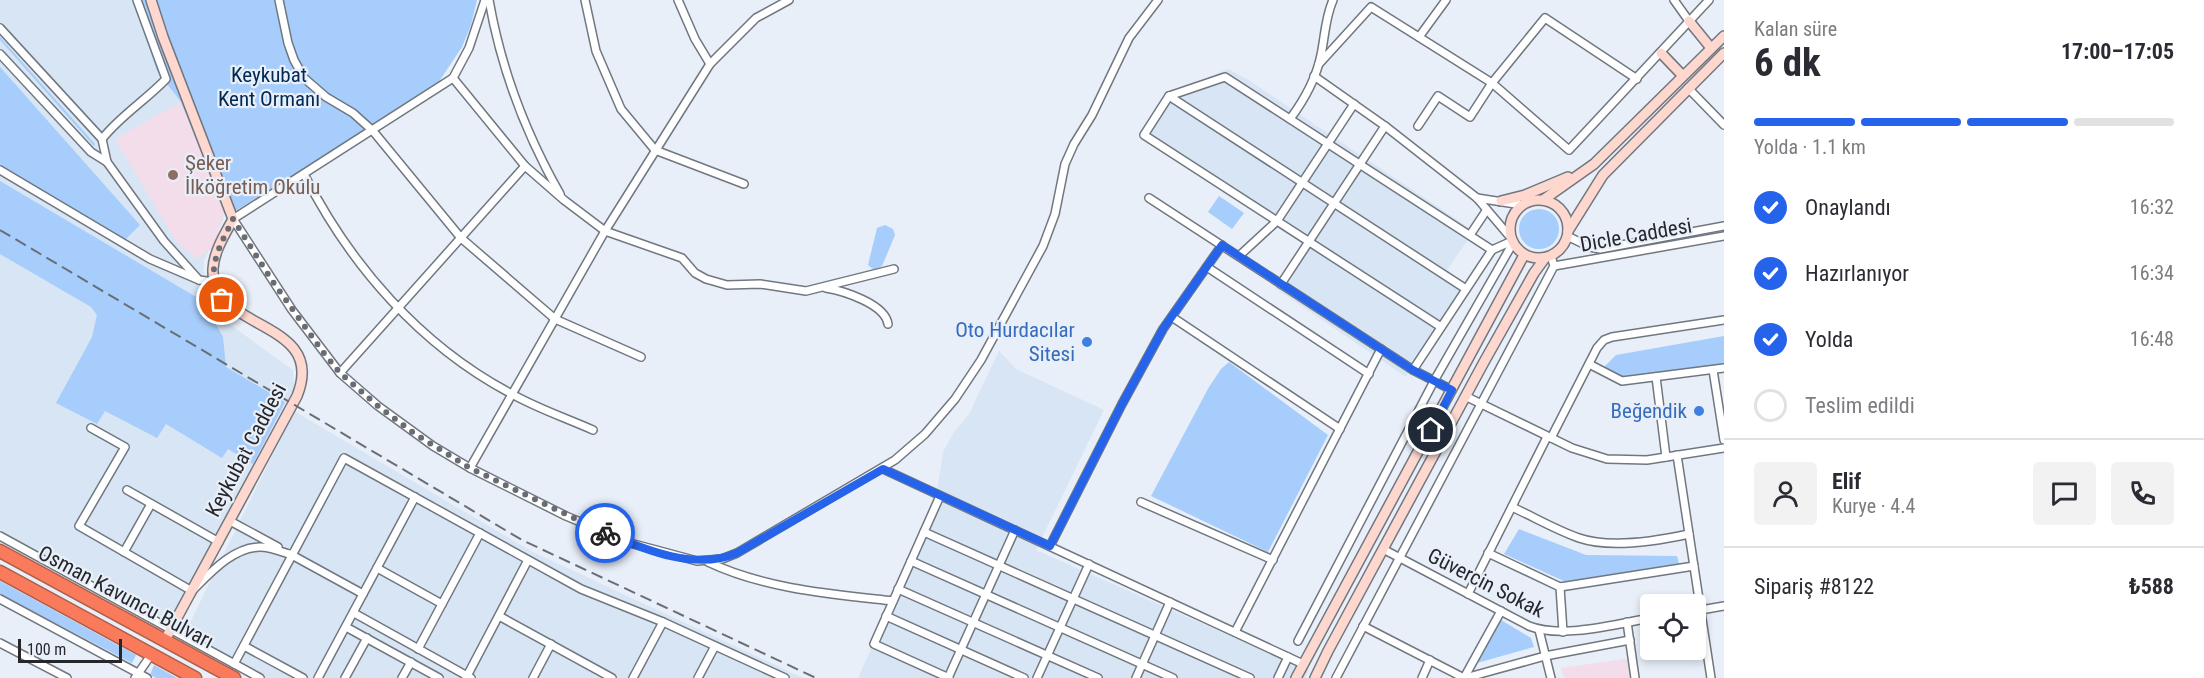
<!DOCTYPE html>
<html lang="tr">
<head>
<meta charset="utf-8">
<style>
  body { margin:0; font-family:"Roboto Condensed",sans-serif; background:#f2f2f3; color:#2b2b33; height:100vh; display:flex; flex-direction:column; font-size:22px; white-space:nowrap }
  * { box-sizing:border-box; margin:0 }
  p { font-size:20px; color:#7c7c81 }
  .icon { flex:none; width:33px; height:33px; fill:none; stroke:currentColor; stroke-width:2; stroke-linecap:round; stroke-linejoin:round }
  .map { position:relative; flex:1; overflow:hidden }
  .details { display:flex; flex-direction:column; background:#fff; width:480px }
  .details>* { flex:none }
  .fabs { position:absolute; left:1640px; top:594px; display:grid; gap:12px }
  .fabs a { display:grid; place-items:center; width:66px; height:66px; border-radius:6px; background:#fff; box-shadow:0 3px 9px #0003; font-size:30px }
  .scale { position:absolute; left:18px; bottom:15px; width:104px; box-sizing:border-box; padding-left:6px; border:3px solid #25272b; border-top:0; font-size:16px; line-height:21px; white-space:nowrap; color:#25272b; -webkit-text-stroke:4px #e8eff9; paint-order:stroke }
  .pin { position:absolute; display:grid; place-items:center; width:51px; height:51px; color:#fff; margin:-26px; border:3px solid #fff; border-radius:50%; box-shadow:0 2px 6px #0007 }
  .courier { position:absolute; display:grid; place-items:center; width:60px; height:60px; margin:-30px; border:4px solid #2563eb; border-radius:50%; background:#fff; color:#222; box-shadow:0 2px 8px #0007 }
  .head em { font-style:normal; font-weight:700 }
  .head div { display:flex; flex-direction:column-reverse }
  .head { display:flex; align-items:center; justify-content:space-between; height:102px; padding:0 30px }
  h1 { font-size:39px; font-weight:700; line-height:45px }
  .bar { display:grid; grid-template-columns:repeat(4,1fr); gap:9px 6px; align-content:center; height:72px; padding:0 30px }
  .bar i { height:8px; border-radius:4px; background:#e1e1e2 }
  .bar .current { background:#2563eb }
  .bar p { grid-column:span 4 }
  .line { display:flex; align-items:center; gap:15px; padding:0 30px; border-top:2px solid #e1e1e2 }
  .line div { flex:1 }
  .round { display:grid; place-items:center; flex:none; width:63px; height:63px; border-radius:6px; background:#f2f2f3 }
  ol { padding:0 30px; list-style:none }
  li { display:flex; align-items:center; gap:18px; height:66px }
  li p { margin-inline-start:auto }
  li .icon { padding:6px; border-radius:50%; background:#2563eb; color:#fff; stroke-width:4 }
  li:last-child { color:#7c7c81 }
  li i { width:33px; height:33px; border:3px solid #e1e1e2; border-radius:50% }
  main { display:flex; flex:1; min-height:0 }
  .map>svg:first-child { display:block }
</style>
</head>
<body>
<main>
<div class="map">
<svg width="1724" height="678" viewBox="0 0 1724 678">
  <rect width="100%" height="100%" fill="#e8eff9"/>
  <!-- built -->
  <g fill="#d8e5f4">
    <path d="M 0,0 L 141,0 L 163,52 L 224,217 L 204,261 L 203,301 L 218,316 L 293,370 L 294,387 L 281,417 L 170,621 L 0,530 Z"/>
    <path d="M 1228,69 L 1247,79 L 1474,231 L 1447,270 L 1466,284 L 1406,377 L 1275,288 L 1298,259 L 1306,239 L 1139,135 L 1171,93 Z"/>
    <path d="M 999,351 L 1016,369 L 1104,410 L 1036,550 L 1309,671 L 1305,678 L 858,678 L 935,505 L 943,452 L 954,432 L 969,414 Z"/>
    <path d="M 294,411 L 531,551 L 803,678 L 255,678 L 182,639 Z"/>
  </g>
  <!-- education -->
  <g fill="#f3ddeb">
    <path d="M 181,102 L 225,210 L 213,248 L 196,259 L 176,241 L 115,139 Z"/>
    <path d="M 1631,658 L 1635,678 L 1564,678 L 1561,668 Z"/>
  </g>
  <!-- green -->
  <g fill="#a6cdfb">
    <path d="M 133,0 L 477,0 L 471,25 L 462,47 L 438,83 L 237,210 L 225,210 L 181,102 L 157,71 Z"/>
    <path d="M 0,37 L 95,144 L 94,146 L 0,40 Z"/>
    <path d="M 0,67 L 140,225 L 125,240 L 0,165 Z"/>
    <path d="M 0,181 L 203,301 L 223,337 L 226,367 L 285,402 L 253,464 L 228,449 L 222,458 L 166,424 L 157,438 L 105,411 L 97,424 L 56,403 L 92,337 L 97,315 L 91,307 L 0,254 Z"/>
    <path d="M 1219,196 L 1244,213 L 1232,229 L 1208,212 Z"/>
    <circle cx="1539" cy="229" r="20"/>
    <path d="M 885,225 L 893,229 L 895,235 L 882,266 L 874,270 L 868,265 L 877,228 Z"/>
    <path d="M 1724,336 L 1724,367 L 1624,380 L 1604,367 L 1616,355 Z"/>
    <path d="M 1229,362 L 1328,435 L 1268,552 L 1151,496 L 1209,387 L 1221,369 Z"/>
    <path d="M 1519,529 L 1586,555 L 1677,556 L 1679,564 L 1566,582 L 1504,554 Z"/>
    <path d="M 0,581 L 136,655 L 132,663 L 0,594 Z"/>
    <path d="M 1501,620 L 1531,638 L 1534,647 L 1477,663 Z"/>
    <path d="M 154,665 L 177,678 L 156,678 L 150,675 Z"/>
  </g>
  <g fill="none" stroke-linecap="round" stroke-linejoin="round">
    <!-- street casing -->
    <g stroke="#70777f" stroke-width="10">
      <g id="street">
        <path d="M 279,0 L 288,43 L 294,60 L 304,78 L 326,97 L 353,113 L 373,131 L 461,238 L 555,319 L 641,357"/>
        <path d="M 485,0 L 469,48 L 453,78 L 233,219 L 292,310 L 340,373 L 378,406 L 433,446 L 470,468 L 566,516 L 630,543 L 697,561 L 722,559 L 737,553 L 895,460 L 925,434 L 955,399 L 981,360 L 1043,246 L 1055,214 L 1065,164 L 1074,144 L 1092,115 L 1129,38 L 1158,0"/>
        <path d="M 489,0 C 501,69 526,134 560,194"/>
        <path d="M 585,0 L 596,51 L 621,109 L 655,150 L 744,184"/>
        <path d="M 678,0 L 695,39 L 710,64"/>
        <path d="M 1674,0 L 1689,21"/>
        <path d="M 0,28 L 102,139 L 107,162 L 164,241 L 199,280"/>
        <path d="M 1419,37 L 1446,0"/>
        <path d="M 0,54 L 91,152 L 107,162"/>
        <path d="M 1319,64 L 1371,7 L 1492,83 L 1569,150 L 1709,0"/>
        <path d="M 1314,76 L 1385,126 L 1477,198 L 1511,238"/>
        <path d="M 453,78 L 525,166 L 564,200 L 605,231 L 682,258 L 695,273 L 706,279 L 727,285 L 760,284 L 806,291 L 894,269"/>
        <path d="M 1688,88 L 1724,125"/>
        <path d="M 1169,96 L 1466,289"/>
        <path d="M 1290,119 C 1305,99 1316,79 1321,55 C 1325,36 1325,18 1333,0"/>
        <path d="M 1418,126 L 1438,96 L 1470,117 L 1492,83 L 1545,18 L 1637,79"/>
        <path d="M 102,139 C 120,116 146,100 166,79 L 137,0"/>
        <path d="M 0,170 L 150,259 L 199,280 L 214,282"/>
        <path d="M 304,174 C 350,265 420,345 510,393 C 536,408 566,418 593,430"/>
        <path d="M 1149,198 L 1413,370 L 1452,390"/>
        <path d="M 1477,198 L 1522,205"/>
        <path d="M 1470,235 L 1486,211"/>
        <path d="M 1567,236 L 1590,247 L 1600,249 L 1724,226"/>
        <path d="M 1239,256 L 1277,221 L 1354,104"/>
        <path d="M 1554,266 L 1724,236"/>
        <path d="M 1207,267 L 1369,374"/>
        <path d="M 1281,284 L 1385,126"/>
        <path d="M 826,288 C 844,291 885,304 888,324"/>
        <path d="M 1172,317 L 1340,429"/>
        <path d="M 1441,327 L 1144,135 L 1169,96 L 1225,77 L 1492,250"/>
        <path d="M 1589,364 L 1622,381 L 1724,368"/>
        <path d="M 1413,370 L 1492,250 L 1512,241"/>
        <path d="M 1713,370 L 1724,440"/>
        <path d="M 340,373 L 525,166"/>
        <path d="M 1656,377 L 1666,457"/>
        <path d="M 1465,396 L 1572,448 L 1607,459 L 1647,460 L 1724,448"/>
        <path d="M 91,428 L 125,447 L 79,526 L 192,591 C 210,573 233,547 260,547 C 271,547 282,552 292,555"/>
        <path d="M 1551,438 L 1597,348 L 1604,340 L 1612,337 L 1724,320"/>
        <path d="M 1677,455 L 1711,678"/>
        <path d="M 470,468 L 605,231 L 710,64 L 756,18 L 789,0"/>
        <path d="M 883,469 L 1303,664"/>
        <path d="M 127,490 L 219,542"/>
        <path d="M 940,496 L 874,644 L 949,678"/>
        <path d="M 1141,502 L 1273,560"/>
        <path d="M 1512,507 C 1534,517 1556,530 1579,538 C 1611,549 1657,541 1689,534"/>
        <path d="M 230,521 L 278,547"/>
        <path d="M 924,532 L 1250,678"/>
        <path d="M 0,536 L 260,678"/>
        <path d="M 1050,546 L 1122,404 L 1163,329 L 1222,245"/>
        <path d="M 1383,549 L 1529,626 C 1562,639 1616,624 1650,618"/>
        <path d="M 124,552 L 151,504"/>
        <path d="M 1488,553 L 1560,587 L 1694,566"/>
        <path d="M 290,554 L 363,594"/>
        <path d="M 911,561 L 1173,678"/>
        <path d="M 708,562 C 765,589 831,594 893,601"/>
        <path d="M 377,568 L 442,604"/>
        <path d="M 1560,587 L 1563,632"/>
        <path d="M 898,589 L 1098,678"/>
        <path d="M 1468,594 L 1547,437"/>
        <path d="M 0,599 L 147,678"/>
        <path d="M 1695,611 L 1724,606"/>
        <path d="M 354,613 L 471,678"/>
        <path d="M 499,616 L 612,678"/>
        <path d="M 886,616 L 1024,678"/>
        <path d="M 1627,622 L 1635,678"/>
        <path d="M 1363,626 L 1464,678"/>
        <path d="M 346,627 L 439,678"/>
        <path d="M 1539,630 L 1551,678"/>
        <path d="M 1235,632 L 1381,349"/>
        <path d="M 1298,641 L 1434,381 L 1513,243"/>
        <path d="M 0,643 L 67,678"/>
        <path d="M 244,646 L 303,678"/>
        <path d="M 418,649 L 480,533"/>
        <path d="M 234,664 L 344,458 L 581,589 L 663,622 L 785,678"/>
        <path d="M 135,678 L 151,655"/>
        <path d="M 318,678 L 415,497"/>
        <path d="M 345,678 L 367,638"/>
        <path d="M 402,678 L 411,662"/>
        <path d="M 466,678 L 528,560"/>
        <path d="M 533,678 L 551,644"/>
        <path d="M 633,678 L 663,622"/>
        <path d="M 698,678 L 715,646"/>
        <path d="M 948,678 L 1015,530"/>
        <path d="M 1037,678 L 1089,564"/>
        <path d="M 1136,678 L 1170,602"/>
        <path d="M 1278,678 L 1288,657"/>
        <path d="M 1336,678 L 1554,266 L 1551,256"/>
        <path d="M 1422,678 L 1430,660"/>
        <path d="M 1464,678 L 1501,611"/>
        <path d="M 1465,678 L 1545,656 L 1630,640"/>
      </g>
    </g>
    <!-- secondary casing -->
    <g stroke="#70777f" stroke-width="12">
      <g id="secondary">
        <path d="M 151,0 L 163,37 L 233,219 C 225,234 214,251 213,269 C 210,332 328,319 297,396 L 165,640"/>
        <path d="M 1689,21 L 1711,48"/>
        <path d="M 1661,53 L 1683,76"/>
        <circle cx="1539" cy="229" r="29"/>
        <path d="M 1543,200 L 1594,164 L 1724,36"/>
        <path d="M 1501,201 L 1525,195 L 1568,177"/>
        <path d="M 1568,231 L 1603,175 L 1724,53"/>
        <path d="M 1296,678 L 1524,255"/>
        <path d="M 1315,678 L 1328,651 L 1484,362 L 1534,273 L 1545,258"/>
      </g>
    </g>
    <!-- highway casing -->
    <g stroke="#af5e4a" stroke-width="15">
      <g id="highway">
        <path d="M 0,551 L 234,678"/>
        <path d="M 0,572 L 195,678"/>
      </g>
    </g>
    <!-- street -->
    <use href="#street" stroke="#fff" stroke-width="7"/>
    <!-- secondary -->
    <use href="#secondary" stroke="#fed7ce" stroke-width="9"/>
    <!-- highway -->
    <use href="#highway" stroke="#fa7b5b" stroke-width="12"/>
    <!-- rail -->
    <path stroke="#6a6e74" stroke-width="2" stroke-dasharray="12 6" stroke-linecap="butt" d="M 0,230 L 522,540 L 816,678"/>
  </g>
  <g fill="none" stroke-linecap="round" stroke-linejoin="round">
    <!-- done -->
    <path stroke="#696d73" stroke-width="6" stroke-dasharray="0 10.8" d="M 222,300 C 203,272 221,244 233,219 L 273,282 L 323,352 L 340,373 L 378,406 L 415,434 L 470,468 L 605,533"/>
    <!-- route -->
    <path stroke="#2563eb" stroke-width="8" d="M 605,533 C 646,550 695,571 737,553 L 883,469 L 1050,546 L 1122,404 L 1163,329 L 1222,245 L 1413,370 L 1452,390 L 1431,430"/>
  </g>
  <!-- markers -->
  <circle fill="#8d6e63" stroke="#e8eff9" stroke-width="2" cx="173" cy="175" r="6"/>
  <g fill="#3f7fe0" stroke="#e8eff9" stroke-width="2">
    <circle cx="1087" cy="342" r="6"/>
    <circle cx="1699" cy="411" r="6"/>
  </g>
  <g text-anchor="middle" stroke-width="4.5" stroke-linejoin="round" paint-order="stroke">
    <!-- park labels -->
    <g font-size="21" fill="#002954" stroke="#e8eff9">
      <text x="269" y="82">Keykubat<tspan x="269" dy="24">Kent Ormanı</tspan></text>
    </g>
    <!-- education labels -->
    <g font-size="21" fill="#785e54" stroke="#e8eff9" text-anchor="start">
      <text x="185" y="170">Şeker<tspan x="185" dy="24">İlköğretim Okulu</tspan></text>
    </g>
    <!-- street labels -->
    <g font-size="21" fill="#25272b" stroke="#e8eff9">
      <text transform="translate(1636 235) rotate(-10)" y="7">Dicle Caddesi</text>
      <text transform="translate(246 450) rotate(-62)" y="7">Keykubat Caddesi</text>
      <text transform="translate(1486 583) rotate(27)" y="7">Güvercin Sokak</text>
      <text transform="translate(126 597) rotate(28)" y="7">Osman Kavuncu Bulvarı</text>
    </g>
    <!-- shop labels -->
    <g font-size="21" fill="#366cbe" stroke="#e8eff9" text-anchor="end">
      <text x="1075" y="337">Oto Hurdacılar<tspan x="1075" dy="24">Sitesi</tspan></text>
      <text x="1687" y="418">Beğendik</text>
    </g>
  </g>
</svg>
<div class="fabs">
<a><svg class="icon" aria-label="locate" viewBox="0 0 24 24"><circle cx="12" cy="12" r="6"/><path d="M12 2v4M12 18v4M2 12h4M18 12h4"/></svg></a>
</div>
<div class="scale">100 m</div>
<div class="pin" style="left:222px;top:300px;background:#ea580c"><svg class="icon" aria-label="bag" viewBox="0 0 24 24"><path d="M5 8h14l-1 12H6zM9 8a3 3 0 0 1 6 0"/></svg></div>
<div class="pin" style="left:1431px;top:430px;background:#1f2937"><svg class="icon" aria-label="home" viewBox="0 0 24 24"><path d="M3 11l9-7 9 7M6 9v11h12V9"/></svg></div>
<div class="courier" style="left:605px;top:533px"><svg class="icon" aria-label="bike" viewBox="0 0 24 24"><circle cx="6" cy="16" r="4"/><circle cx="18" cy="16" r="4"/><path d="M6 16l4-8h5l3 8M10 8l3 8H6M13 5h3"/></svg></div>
</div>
<section class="details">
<div class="head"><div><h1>6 dk</h1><p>Kalan süre</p></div><em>17:00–17:05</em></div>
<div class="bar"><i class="current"></i><i class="current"></i><i class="current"></i><i></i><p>Yolda · 1.1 km</p></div>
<ol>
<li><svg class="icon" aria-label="check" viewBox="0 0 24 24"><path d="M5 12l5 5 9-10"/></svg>Onaylandı<p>16:32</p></li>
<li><svg class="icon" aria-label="check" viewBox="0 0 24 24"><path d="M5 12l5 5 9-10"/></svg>Hazırlanıyor<p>16:34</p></li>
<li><svg class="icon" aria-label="check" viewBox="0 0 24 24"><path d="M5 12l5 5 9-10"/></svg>Yolda<p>16:48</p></li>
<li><i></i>Teslim edildi</li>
</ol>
<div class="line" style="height:108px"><a class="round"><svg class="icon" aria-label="person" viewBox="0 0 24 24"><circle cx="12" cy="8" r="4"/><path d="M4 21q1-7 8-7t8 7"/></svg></a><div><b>Elif</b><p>Kurye · 4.4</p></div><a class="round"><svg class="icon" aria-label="chat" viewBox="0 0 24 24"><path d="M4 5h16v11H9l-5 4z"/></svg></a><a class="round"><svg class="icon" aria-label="phone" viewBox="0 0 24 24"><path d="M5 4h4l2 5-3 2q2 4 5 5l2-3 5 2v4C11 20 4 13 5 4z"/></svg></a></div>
<div class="line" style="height:78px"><div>Sipariş #8122</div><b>₺588</b></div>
</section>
</main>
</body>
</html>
